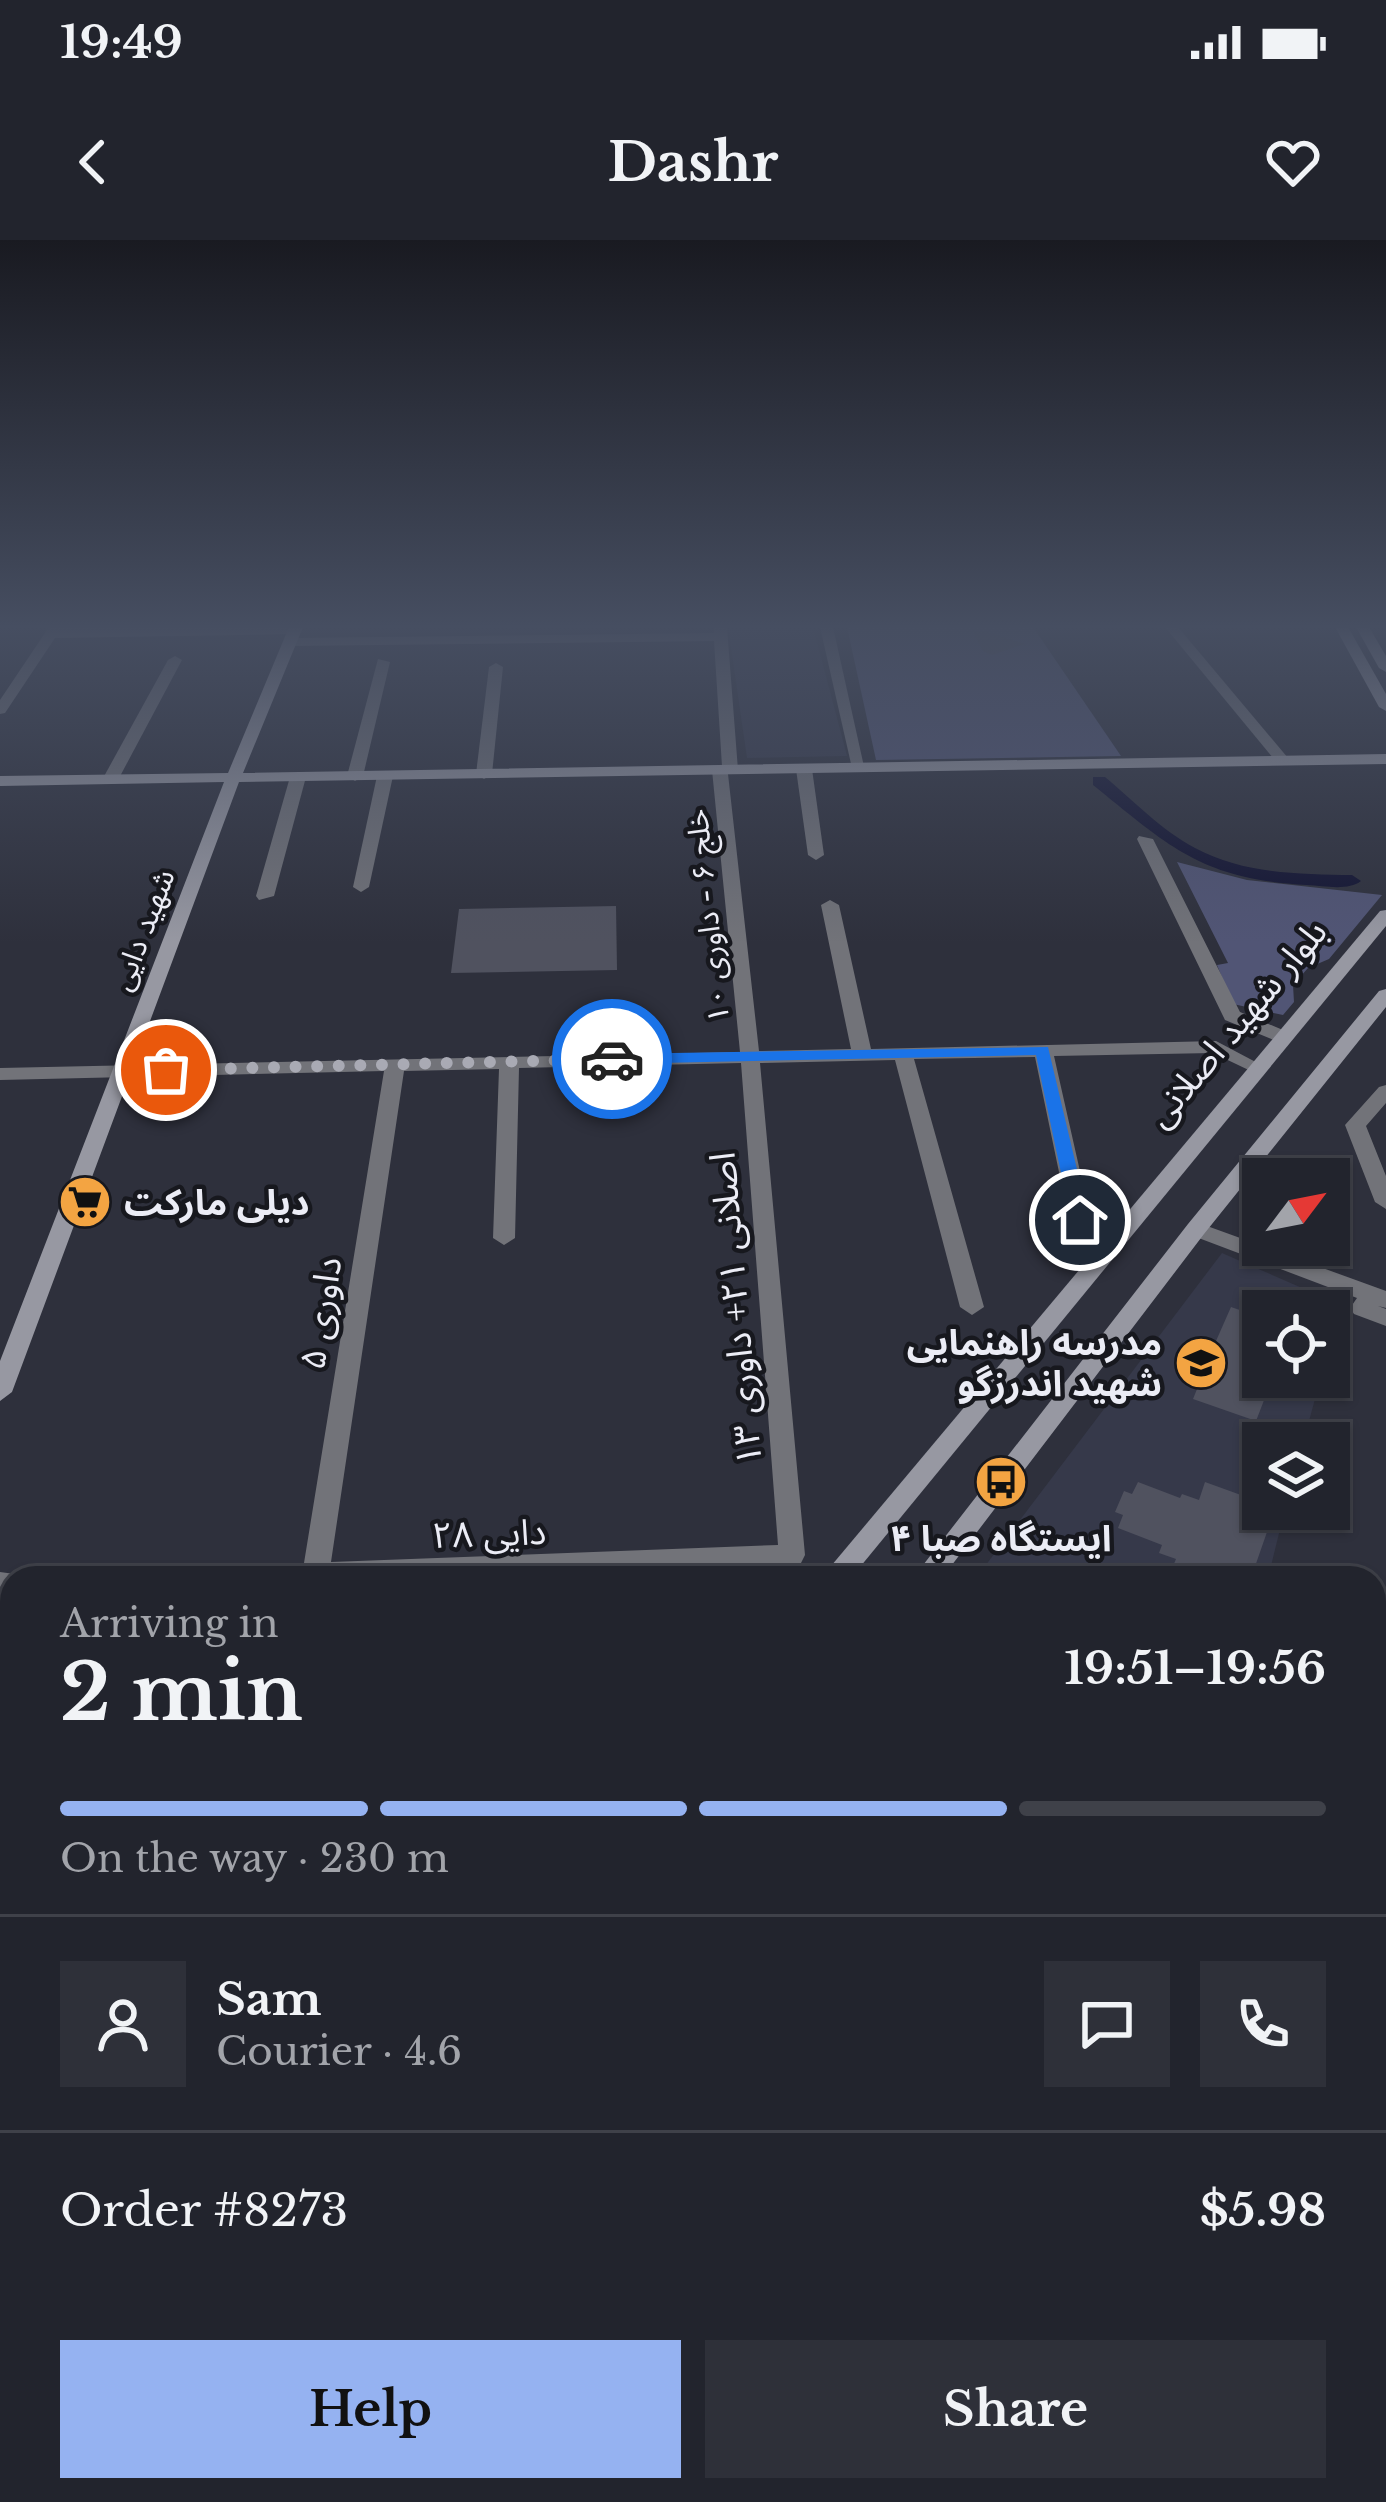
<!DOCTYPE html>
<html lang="en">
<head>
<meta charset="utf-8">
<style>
  body { margin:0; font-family:"Libre Baskerville","Noto Sans Arabic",serif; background:#2e3039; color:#f1f3f6; height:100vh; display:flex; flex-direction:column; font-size:45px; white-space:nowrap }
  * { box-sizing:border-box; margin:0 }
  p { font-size:39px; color:#a2a4aa }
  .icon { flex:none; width:66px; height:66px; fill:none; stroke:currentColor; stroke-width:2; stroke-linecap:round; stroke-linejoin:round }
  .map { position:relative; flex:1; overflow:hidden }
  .sheet { position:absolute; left:0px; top:1326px; width:1386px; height:936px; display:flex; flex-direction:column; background:#22242d; border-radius:36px 36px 0 0; box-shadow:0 3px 9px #0004,0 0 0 3px #3f4149 }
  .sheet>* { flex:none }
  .needle { width:78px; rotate:58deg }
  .tools { position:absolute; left:1242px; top:918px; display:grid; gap:24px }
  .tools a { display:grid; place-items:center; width:108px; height:108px; border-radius:0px; background:#22242d; box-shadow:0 3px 9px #0004,0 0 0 3px #3f4149; font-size:60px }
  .pin { position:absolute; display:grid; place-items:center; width:102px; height:102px; color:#fff; margin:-51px; border:6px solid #fff; border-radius:50%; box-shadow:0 3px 12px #0007 }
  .courier { position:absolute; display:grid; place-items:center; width:120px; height:120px; margin:-60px; border:9px solid #1a73e8; border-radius:50%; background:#fff; color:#222; box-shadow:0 3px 15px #0007 }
  .summary em { font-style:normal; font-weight:700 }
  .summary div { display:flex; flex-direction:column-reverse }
  .summary { display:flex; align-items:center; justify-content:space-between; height:204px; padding:0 60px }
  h1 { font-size:78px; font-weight:700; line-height:90px }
  .bar { display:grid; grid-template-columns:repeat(4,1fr); gap:18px 12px; align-content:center; height:144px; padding:0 60px }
  .bar i { height:15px; border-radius:9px; background:#3f4149 }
  .bar .on { background:#95b2f1 }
  .bar p { grid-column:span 4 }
  .line { display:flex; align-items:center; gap:30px; padding:0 60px; border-top:3px solid #3f4149 }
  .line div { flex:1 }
  .round { display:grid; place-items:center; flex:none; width:126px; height:126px; border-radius:0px; background:#2e3039 }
  .button { display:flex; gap:24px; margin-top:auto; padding:24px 60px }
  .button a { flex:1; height:138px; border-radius:0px; background:#95b2f1; color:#111; font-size:48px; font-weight:700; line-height:138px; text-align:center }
  .button a+a { background:#2e3039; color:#f1f3f6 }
  .status { display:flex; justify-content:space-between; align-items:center; height:84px; padding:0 60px; background:#22242d; direction:ltr }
  .status svg { height:33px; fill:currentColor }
  header { display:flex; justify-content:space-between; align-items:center; height:156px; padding:0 60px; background:#22242d; font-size:54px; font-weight:700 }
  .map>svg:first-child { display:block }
</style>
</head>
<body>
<div class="status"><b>19:49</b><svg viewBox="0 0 49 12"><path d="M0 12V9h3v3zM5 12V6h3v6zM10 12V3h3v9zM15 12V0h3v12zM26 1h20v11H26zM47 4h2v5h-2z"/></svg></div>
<header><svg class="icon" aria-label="back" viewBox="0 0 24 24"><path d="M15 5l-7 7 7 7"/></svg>Dashr<svg class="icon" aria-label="heart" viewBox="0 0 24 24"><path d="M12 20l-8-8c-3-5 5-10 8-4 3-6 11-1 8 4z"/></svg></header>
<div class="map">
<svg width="1386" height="2262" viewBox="0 0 1386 2262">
  <rect width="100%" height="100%" fill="#2e303c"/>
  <!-- built -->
  <g fill="#36394a">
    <path d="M 728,387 L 813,387 L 847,516 L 747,518 Z"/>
    <path d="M 1222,1013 L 1341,1065 L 1329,1109 L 1329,1071 L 1263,1071 L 1263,1137 L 1321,1137 L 1303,1203 L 1263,1203 L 1263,1269 L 1285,1269 L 1268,1338 L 976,1338 Z"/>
  </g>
  <!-- green -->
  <g fill="#515575">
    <path d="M 847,387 L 1033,387 L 1121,516 L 876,520 Z"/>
    <path d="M 1177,622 L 1247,640 L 1382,655 L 1329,719 L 1308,728 L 1293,745 L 1294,762 L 1283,775 L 1233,764 L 1217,725 L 1228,723 Z"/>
  </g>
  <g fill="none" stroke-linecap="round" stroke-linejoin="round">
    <!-- canal -->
    <path fill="#121331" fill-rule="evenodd" d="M 1093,537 L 1105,537 C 1134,561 1161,590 1195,608 C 1243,634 1299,634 1352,635 L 1361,641 C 1348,651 1325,646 1307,645 C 1202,639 1171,608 1093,545 Z"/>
  </g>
  <!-- building -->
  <g fill="#50525f">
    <path d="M 972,390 L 992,393 L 1025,404 L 992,415 L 983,411 Z"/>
    <path d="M 616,666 L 617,730 L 451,733 L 459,669 Z"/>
    <path d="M 1231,1067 L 1263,1078 L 1263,1137 L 1273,1137 L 1256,1181 L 1193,1159 L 1208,1122 L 1201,1117 L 1208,1102 L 1216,1101 Z"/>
    <path d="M 1138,1242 L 1180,1258 L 1182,1254 L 1199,1260 L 1205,1242 L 1263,1263 L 1263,1269 L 1275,1269 L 1251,1338 L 1168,1338 L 1176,1319 L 1159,1313 L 1162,1305 L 1118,1288 L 1123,1275 L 1115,1272 L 1124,1251 L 1132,1254 Z"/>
  </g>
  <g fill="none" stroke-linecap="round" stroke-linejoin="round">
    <!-- street -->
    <g fill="#727379" fill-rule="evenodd">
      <path d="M 49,387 L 298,387 L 302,390 L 295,394 L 55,398 L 5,473 L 0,474 L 0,460 Z"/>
      <path d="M 714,387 L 727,387 L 738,530 L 728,534 L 759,811 L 851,809 L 821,665 L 830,660 L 839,665 L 871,809 L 1216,801 L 1267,828 L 1257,834 L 1213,813 L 1054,816 L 1091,980 L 1080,987 L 1069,980 L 1035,817 L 914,819 L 984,1067 L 972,1075 L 960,1067 L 895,820 L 760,823 L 805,1315 L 801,1323 L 472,1338 L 174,1338 L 178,1330 L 188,1327 L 304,1323 L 384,831 L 0,840 L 0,828 L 740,812 L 712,530 L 722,526 L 714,401 L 290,406 L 283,402 L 290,398 L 714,393 ZM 741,823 L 778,1305 L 331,1322 L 404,831 L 499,829 L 493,998 L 504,1005 L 515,998 L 519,828 Z"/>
      <path d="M 820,387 L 833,387 L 865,531 L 852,528 Z"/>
      <path d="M 1165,387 L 1178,387 L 1288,518 L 1288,524 L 1278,524 Z"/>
      <path d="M 175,416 L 182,420 L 118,540 L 105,543 L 102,540 L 168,420 Z"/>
      <path d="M 378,419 L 390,422 L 363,536 L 355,541 L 347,536 Z"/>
      <path d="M 496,423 L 503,427 L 492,534 L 484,539 L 476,534 L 489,427 Z"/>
      <path d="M 804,524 L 812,529 L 824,615 L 816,620 L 808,615 L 796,529 Z"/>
      <path d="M 385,531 L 393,536 L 369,647 L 361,652 L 353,647 L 377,536 Z"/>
      <path d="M 298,532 L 306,537 L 274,656 L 259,660 L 256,656 L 290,537 Z"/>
      <path d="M 1139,596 L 1153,599 L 1240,772 L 1290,793 L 1290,801 L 1276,801 L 1225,780 L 1137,599 Z"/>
      <path d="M 1386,845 L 1386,863 L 1366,886 L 1386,936 L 1386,969 L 1375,962 L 1345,885 L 1379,847 Z"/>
      <path d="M 1196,982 L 1386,1051 L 1386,1068 L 1378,1066 L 1386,1069 L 1386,1086 L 1354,1074 L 1350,1068 L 1357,1058 L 1188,994 L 1185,989 Z"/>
      <path d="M 0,1332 L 22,1335 L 23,1338 L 12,1338 L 12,1354 L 0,1354 Z"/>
    </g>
    <!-- secondary -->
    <g fill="#9798a2" fill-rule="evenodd">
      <path d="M 289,387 L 303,387 L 243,533 L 1386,514 L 1386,524 L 239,542 L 12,1152 L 0,1161 L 0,1121 L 224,542 L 0,546 L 0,536 L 228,533 Z"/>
      <path d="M 1335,387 L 1348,387 L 1386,454 L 1386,471 L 1379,467 Z"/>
      <path d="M 1356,387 L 1369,387 L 1386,416 L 1386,432 L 1379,428 Z"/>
      <path d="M 1386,670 L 1386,686 L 851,1338 L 821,1338 L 1380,671 Z"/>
      <path d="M 1386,749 L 1386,767 L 1204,994 L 942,1338 L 913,1338 L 1188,984 L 1379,751 Z"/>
      <path d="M 54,2250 L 99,2250 L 94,2262 L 49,2262 Z"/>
      <path d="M 193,2250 L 237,2250 L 232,2262 L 188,2262 Z"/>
    </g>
  </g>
  <!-- sky -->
  <linearGradient id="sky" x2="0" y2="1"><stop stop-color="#191a21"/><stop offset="0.55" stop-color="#464e61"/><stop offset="1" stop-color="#464e61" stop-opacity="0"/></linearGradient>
  <rect width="1386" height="703" fill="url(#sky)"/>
  <!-- route -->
  <path fill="#1a73e8" d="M 1048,807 L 1089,980 L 1080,986 L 1071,980 L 1036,815 L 612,824 L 604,819 L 612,814 Z"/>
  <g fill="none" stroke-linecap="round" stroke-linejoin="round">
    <!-- done -->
    <path stroke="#a9aab4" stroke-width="12" stroke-dasharray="0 21.6" d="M 166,830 L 612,819"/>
  </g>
  <!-- icons -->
  <defs>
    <g id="supermarket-disc" transform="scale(2.7)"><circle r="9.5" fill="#f3a442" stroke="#17181e"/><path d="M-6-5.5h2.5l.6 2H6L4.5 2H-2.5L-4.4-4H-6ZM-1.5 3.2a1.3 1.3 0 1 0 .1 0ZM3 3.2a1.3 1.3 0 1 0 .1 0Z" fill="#111"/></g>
    <g id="school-disc" transform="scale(2.7)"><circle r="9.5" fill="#f3a442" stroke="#17181e"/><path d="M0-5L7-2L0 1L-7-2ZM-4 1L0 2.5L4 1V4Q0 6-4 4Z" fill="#111"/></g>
    <g id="bus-disc" transform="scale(2.7)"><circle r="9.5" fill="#f3a442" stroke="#17181e"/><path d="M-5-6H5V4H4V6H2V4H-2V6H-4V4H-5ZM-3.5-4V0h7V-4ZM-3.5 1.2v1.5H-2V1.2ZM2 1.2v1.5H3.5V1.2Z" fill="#111"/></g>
  </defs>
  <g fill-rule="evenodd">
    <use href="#supermarket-disc" x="85" y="962"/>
    <use href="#school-disc" x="1201" y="1123"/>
    <use href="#bus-disc" x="1001" y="1242"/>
  </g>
  <g text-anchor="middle" stroke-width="9" stroke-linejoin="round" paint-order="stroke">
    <!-- far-street labels -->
    <g font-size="30" fill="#ebecf5" stroke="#17181e">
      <text transform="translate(708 676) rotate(-96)" y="10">خلج ۶ - داوری ۱۰</text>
      <text transform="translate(143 690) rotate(-69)" y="10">شهید دایی</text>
    </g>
    <!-- street labels -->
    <g font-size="36" fill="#ebecf5" stroke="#17181e">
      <text transform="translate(1236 783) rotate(-50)" y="13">بلوار شهید اصلانی</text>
      <text transform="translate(735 1069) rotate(-95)" y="13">اصلانی ۲۱+ داوری ۱۳</text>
      <text transform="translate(320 1073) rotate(-81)" y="13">داوری ۵</text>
      <text transform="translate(489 1293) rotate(-2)" y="13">دایی ۲۸</text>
    </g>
    <!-- poi labels -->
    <g font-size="36" font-weight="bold" fill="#ebecf5" stroke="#17181e" text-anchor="start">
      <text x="124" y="975">دیلی مارکت</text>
      <text x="1162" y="1115" text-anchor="end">مدرسه راهنمایی<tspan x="1162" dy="41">شهید اندرزگو</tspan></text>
      <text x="1001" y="1311" text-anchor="middle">ایستگاه صبا ۴</text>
    </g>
  </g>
</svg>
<div class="tools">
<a><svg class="needle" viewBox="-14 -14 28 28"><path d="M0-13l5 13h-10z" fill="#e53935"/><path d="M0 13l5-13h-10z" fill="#a2a4aa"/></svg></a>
<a><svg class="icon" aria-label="locate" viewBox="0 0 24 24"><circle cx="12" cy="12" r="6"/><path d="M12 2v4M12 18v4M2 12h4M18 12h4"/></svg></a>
<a><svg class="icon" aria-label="layers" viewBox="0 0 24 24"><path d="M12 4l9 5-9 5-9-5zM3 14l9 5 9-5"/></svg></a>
</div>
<div class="pin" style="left:166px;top:830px;background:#ea580c"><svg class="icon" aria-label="bag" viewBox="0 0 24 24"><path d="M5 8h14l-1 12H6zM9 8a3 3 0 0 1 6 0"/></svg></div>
<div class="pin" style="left:1080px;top:980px;background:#1f2937"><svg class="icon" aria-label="home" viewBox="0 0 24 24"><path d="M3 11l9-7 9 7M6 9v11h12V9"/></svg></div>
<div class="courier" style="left:612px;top:819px"><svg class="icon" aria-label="car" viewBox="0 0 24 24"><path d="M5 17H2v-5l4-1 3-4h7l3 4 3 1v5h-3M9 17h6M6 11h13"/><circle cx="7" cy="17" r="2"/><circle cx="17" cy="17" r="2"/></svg></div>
<section class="sheet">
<div class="summary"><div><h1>2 min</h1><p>Arriving in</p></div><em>19:51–19:56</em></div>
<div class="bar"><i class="on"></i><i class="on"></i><i class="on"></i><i></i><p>On the way · 230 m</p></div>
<div class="line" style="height:216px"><a class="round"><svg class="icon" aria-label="person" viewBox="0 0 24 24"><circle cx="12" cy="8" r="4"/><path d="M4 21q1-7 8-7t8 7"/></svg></a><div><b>Sam</b><p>Courier · 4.6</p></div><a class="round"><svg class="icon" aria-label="chat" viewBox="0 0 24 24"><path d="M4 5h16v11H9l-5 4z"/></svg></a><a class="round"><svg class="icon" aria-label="phone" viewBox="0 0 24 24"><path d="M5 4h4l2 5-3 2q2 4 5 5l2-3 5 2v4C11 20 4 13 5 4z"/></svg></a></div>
<div class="line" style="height:156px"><div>Order #8273</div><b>$5.98</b></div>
<div class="button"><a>Help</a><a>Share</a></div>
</section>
</div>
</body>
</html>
